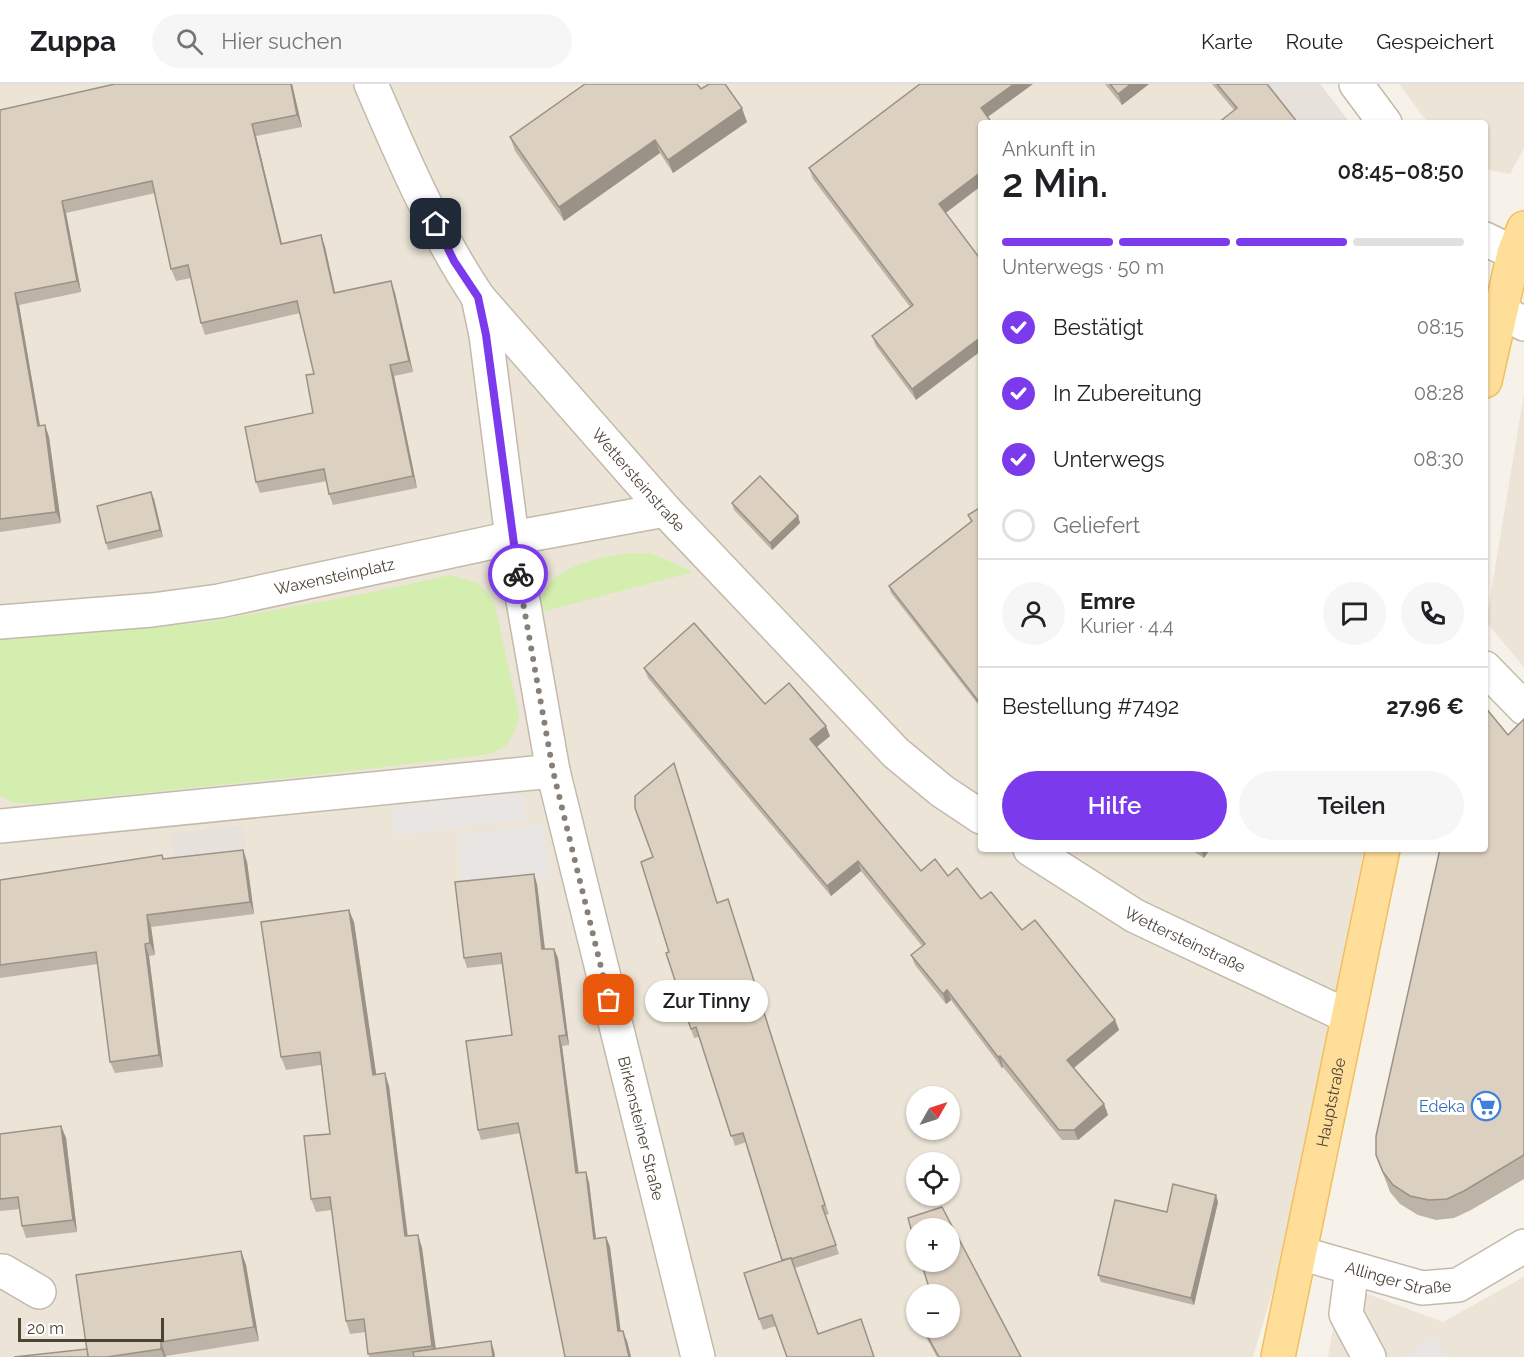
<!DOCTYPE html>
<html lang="de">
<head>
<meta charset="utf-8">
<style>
  body { margin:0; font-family:Raleway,sans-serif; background:#f6f6f6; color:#202124; height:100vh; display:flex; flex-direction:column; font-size:22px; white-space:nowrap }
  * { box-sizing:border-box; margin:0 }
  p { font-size:20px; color:#757577 }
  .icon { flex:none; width:33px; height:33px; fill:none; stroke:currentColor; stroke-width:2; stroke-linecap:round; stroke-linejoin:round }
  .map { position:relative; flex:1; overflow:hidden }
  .side { position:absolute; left:978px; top:36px; width:510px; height:732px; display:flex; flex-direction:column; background:#fff; border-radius:6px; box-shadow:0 2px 4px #0004 }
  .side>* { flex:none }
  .needle { width:39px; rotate:51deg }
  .fabs { position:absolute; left:906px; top:1002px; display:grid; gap:12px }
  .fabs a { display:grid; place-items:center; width:54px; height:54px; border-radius:50%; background:#fff; box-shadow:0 2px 4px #0004; font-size:30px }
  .scale { position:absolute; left:18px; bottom:15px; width:146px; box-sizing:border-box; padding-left:6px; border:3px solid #4c4337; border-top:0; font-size:16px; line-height:21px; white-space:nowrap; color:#4c4337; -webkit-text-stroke:4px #fff; paint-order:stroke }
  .pin { position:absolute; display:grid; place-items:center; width:51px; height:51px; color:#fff; margin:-26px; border-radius:12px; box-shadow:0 3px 9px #0006 }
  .courier { position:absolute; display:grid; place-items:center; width:60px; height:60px; margin:-30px; border:4px solid #7c3aed; border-radius:50%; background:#fff; color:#222; box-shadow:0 2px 8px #0007 }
  .bubble { position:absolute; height:42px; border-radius:21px; background:#fff; box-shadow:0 2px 4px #0004; font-size:20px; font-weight:600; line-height:42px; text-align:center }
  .headline em { font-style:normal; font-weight:600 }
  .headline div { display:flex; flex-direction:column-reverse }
  .headline { display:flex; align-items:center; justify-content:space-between; height:102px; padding:0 24px }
  h1 { font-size:39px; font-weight:600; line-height:45px }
  .bar { display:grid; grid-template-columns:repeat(4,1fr); gap:9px 6px; align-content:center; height:72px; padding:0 24px }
  .bar i { height:8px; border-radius:4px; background:#e0e0e0 }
  .bar .selected { background:#7c3aed }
  .bar p { grid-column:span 4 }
  .line { display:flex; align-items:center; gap:15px; padding:0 24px; border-top:2px solid #e0e0e0 }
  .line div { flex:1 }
  .round { display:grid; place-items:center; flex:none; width:63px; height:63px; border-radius:32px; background:#f6f6f6 }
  ol { padding:0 24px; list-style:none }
  li { display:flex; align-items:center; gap:18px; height:66px }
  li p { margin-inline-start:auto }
  li .icon { padding:6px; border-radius:50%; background:#7c3aed; color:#fff; stroke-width:4 }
  li:last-child { color:#757577 }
  li i { width:33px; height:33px; border:3px solid #e0e0e0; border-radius:50% }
  .button { display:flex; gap:12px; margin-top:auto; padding:12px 24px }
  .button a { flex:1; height:69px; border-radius:36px; background:#7c3aed; color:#fff; font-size:24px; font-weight:600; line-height:69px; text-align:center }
  .button a+a { background:#f6f6f6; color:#202124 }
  header { display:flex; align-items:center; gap:36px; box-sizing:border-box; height:84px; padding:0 30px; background:#fff; border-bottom:2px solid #e0e0e0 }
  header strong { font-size:28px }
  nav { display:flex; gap:33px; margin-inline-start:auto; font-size:21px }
  .search { width:420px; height:54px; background:#f6f6f6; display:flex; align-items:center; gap:15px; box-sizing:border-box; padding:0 21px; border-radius:33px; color:#757577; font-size:22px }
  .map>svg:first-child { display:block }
</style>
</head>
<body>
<header>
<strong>Zuppa</strong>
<div class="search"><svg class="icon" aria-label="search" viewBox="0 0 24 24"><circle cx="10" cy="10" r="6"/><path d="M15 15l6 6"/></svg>Hier suchen</div>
<nav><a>Karte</a><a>Route</a><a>Gespeichert</a></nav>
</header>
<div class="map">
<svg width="1524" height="1273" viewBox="0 0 1524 1273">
  <rect width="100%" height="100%" fill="#f6f2ea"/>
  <!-- residential -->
  <g fill="#ebe4d7" fill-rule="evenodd">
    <path d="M 0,0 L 1320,0 L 1350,39 L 981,39 L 981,765 L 1364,765 L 1281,1179 L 1253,1273 L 0,1273 ZM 916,1012 L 950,1012 L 950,1046 L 916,1046 ZM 916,1078 L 950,1078 L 950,1112 L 916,1112 ZM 916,1144 L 950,1144 L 950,1178 L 916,1178 ZM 916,1210 L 950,1210 L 950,1244 L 916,1244 Z"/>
    <path d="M 1399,0 L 1524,0 L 1524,64 L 1510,90 L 1485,85 L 1485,39 L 1428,39 Z"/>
    <path d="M 1524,310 L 1524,583 L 1486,538 Z"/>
    <path d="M 1524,1193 L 1524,1273 L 1328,1273 L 1341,1200 L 1443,1238 Z"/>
  </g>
  <!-- industrial -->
  <g fill="#e6e1db">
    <path d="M 1267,0 L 1320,0 L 1350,39 L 1243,39 L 1234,26 Z"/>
    <path d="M 243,741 L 254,830 L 177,786 L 170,750 Z"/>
  </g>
  <!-- green -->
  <g fill="#d4eeaf">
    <path d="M 625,469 L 651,469 L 693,488 L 537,529 C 539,523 540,516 543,510 C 556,481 597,475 625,469 Z"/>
    <path d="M 451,491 L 478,499 L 488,510 L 495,522 L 507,576 L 519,632 L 514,649 L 506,662 L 490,670 L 317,691 L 35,720 L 11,718 L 0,712 L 0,556 L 202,539 L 363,510 Z"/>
  </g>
  <!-- parking -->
  <g fill="#e8e5e2">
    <path d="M 522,706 L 526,735 L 394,752 L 391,723 Z"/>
    <path d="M 543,740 L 550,793 L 463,804 L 456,751 Z"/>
    <path d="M 1433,1252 L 1448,1273 L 1404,1273 Z"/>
  </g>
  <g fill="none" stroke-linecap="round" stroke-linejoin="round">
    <!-- minor casing -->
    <g stroke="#c3baab" stroke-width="36">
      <g id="minor">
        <path id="s1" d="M 371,0 C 402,72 434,147 478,213 L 665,426 L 896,669 L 942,707 L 981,733"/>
        <path d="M 1356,0 L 1385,39"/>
        <path d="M 1485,155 L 1514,169"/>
        <path id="s2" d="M 478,213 L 486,251 L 512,454 L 553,687 L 698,1273"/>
        <path d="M 1501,227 L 1524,240"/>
        <path id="s3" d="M 0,538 L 152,526 L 219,517 L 512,454 L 665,426"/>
        <path d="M 1485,584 L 1524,624"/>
        <path d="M 0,742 L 553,687"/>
        <path id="s4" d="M 1030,765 L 1135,832 L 1347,932"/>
        <path id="s5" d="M 1300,1169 L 1422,1204 L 1458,1201 L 1524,1162"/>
        <path d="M 1352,1184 L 1346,1230 L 1369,1273"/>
        <path d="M 0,1187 L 3,1187 L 39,1208"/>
      </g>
    </g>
    <!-- major casing -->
    <g stroke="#f1bf5d" stroke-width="36">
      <g id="major">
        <path d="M 1485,297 L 1514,169 L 1524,144"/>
        <path id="s6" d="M 1278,1273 L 1383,765"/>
      </g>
    </g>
    <!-- minor -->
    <use href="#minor" stroke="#fff" stroke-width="33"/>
    <!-- major -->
    <use href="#major" stroke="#ffde9a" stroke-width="33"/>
  </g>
  <!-- wall -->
  <g fill="#bdb3a6">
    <path d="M 292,0 L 302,43 L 256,52 L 282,160 L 321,151 L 325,163 L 335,209 L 395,209 L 413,288 L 394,292 L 417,404 L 333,421 L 329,410 L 327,397 L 260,409 L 256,398 L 313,329 L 314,290 L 300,229 L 205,251 L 201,239 L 191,194 L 176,197 L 171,185 L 155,109 L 66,129 L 81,208 L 19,221 L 40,342 L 45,341 L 49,353 L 61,439 L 0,448 L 0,24 L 0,25 Z"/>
    <path d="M 1105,0 L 1149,0 L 1122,21 Z"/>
    <path d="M 1212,0 L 1267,0 L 1234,26 Z"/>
    <path d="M 701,5 L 747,38 L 673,89 L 660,69 L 564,137 L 515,67 L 510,53 Z"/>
    <path d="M 988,33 L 981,102 L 945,129 L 916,316 L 876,262 L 872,252 L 910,223 L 813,95 L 809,84 Z"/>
    <path d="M 154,415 L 163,453 L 108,466 L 106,459 Z"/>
    <path d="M 732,419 L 798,432 L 800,439 L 772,466 L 734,426 Z"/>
    <path d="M 981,423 L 981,624 L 891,509 L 889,502 L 971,438 L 968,431 Z"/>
    <path d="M 644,584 L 765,620 L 830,652 L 817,663 L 921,787 L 948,792 L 1022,846 L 1115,936 L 1119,946 L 1074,984 L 1104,1020 L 1108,1031 L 1078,1056 L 1062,1056 L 1003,983 L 1002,984 L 951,916 L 946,920 L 915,881 L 911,871 L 922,862 L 861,787 L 831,812 L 648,594 Z"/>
    <path d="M 1524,635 L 1524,1095 L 1471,1126 L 1454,1134 L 1436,1136 L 1418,1131 L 1400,1120 L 1390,1108 L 1376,1071 L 1508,651 Z"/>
    <path d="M 674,679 L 717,819 L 829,1130 L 826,1131 L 839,1170 L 795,1184 L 818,1250 L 874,1273 L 776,1242 L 763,1246 L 759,1235 L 782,1177 L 746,1058 L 735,1062 L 699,953 L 694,954 L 691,945 L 669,868 L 653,773 Z"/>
    <path d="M 1190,765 L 1210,765 L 1204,774 Z"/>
    <path d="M 243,766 L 247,778 L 254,830 L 151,843 L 155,871 L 149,872 L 163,983 L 115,989 L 110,978 L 98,880 L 0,894 L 0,796 Z"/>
    <path d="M 537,800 L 545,865 L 554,865 L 558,874 L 569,961 L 562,962 L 578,1088 L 589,1098 L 596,1154 L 606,1153 L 610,1163 L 620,1247 L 627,1257 L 631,1273 L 520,1049 L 481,1056 L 478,1046 L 512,951 L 502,880 L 467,884 L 464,874 Z"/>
    <path d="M 354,838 L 376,990 L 389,1002 L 408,1152 L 418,1151 L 422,1164 L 435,1265 L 491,1257 L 494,1267 L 495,1273 L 369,1273 L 366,1248 L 350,1250 L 346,1237 L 332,1126 L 316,1128 L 311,1115 L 330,1050 L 321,981 L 286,986 L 281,973 Z"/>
    <path d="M 61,1042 L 66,1054 L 77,1148 L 26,1154 L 22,1142 L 20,1125 L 0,1127 L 0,1050 Z"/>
    <path d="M 1218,1118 L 1194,1221 L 1101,1198 L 1098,1191 L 1167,1128 Z"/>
    <path d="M 241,1167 L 246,1181 L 259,1257 L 166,1272 L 166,1273 L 14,1273 L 87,1265 Z"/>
    <path d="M 921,1244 L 950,1244 L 1021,1273 L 937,1273 Z"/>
  </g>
  <!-- shaded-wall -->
  <g fill="#9a9287">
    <path d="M 291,0 L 292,0 L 302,43 L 297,31 Z"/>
    <path d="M 1014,0 L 1033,0 L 985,35 L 981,24 Z"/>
    <path d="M 1131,0 L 1149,0 L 1122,21 L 1118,10 Z"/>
    <path d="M 742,24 L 747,38 L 673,89 L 668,76 Z"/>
    <path d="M 252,40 L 256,52 L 285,172 L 281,160 Z"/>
    <path d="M 655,56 L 660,69 L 564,137 L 559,123 Z"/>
    <path d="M 981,88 L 981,102 L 943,131 L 939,120 Z"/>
    <path d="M 62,117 L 66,129 L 81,208 L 77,197 Z"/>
    <path d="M 321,151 L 325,163 L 338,221 L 334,209 Z"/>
    <path d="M 391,197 L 395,209 L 413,288 L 409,277 Z"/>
    <path d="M 15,209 L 19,221 L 42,354 L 38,342 Z"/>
    <path d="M 981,253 L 981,267 L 916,316 L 912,305 Z"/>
    <path d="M 390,281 L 394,292 L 417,404 L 413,392 Z"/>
    <path d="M 45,341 L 49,353 L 61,439 L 56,428 Z"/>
    <path d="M 151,408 L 154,415 L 163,453 L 160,446 Z"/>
    <path d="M 798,432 L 800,439 L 772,466 L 770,459 Z"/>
    <path d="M 826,642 L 830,652 L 814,665 L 810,655 Z"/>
    <path d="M 1201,765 L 1210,765 L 1204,774 Z"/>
    <path d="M 243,766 L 247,778 L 254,830 L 250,818 Z"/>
    <path d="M 858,777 L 861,787 L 831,812 L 827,802 Z"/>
    <path d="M 534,790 L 537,800 L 546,875 L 542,865 Z"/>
    <path d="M 349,826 L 354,838 L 378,1003 L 373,991 Z"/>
    <path d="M 147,831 L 151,843 L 155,871 L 150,859 Z"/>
    <path d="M 145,860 L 149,872 L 163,983 L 159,971 Z"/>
    <path d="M 554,865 L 558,874 L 569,961 L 566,951 Z"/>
    <path d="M 947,906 L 951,916 L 946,920 L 943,910 Z"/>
    <path d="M 1115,936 L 1119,946 L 1071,986 L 1067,976 Z"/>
    <path d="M 559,952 L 562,962 L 580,1099 L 576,1089 Z"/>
    <path d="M 1000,972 L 1003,983 L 1002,984 L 998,973 Z"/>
    <path d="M 385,989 L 389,1002 L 409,1165 L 405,1152 Z"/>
    <path d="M 1104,1020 L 1108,1031 L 1078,1056 L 1074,1046 Z"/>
    <path d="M 61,1042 L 66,1054 L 77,1148 L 73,1136 Z"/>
    <path d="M 586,1088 L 589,1098 L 597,1164 L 594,1155 Z"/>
    <path d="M 1216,1111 L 1218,1118 L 1194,1221 L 1191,1214 Z"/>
    <path d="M 418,1151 L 422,1164 L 437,1273 L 432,1262 Z"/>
    <path d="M 606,1153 L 610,1163 L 622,1257 L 618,1247 Z"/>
    <path d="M 241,1167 L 246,1181 L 259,1257 L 254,1243 Z"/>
    <path d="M 623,1247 L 627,1257 L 631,1273 L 629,1273 Z"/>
    <path d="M 491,1257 L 494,1267 L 495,1273 L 493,1273 Z"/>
    <path d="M 161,1258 L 166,1273 L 164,1273 L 161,1265 Z"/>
  </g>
  <!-- building -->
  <g fill="#dcd0c1" stroke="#9a9287" stroke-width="1.5">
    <path d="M 115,0 L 291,0 L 297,31 L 252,40 L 281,160 L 321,151 L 334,209 L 391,197 L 409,277 L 390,281 L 413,392 L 329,410 L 324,385 L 256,398 L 245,343 L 313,329 L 306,291 L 314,290 L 297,217 L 201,239 L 188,181 L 171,185 L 152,97 L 62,117 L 77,197 L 15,209 L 38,342 L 45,341 L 56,428 L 0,435 L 0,26 Z"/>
    <path d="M 585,0 L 697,0 L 701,5 L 709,0 L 725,0 L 742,24 L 668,76 L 655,56 L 559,123 L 510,53 Z"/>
    <path d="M 920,0 L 1014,0 L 981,24 L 992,39 L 981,39 L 981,88 L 939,120 L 981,176 L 981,253 L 912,305 L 872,252 L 913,221 L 809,84 Z"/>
    <path d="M 1110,0 L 1131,0 L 1118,10 Z"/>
    <path d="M 1217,0 L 1267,0 L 1298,39 L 1218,39 L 1237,24 Z"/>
    <path d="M 760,392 L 798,432 L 770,459 L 732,419 Z"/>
    <path d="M 151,408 L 160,446 L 106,459 L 97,422 Z"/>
    <path d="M 981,423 L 981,617 L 979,618 L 889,502 L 972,437 L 968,431 Z"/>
    <path d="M 694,539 L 765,620 L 789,599 L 826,642 L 810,655 L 921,787 L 935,775 L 948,792 L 957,784 L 981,815 L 991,808 L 1022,846 L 1035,836 L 1115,936 L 1067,976 L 1104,1020 L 1074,1046 L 1059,1046 L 1000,972 L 998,973 L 947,906 L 943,910 L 911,871 L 925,860 L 858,777 L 827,802 L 644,584 Z"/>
    <path d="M 1485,623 L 1508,651 L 1524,635 L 1524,1071 L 1464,1107 L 1447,1115 L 1429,1116 L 1410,1112 L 1393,1101 L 1383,1088 L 1376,1071 L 1376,1052 L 1440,765 L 1485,765 Z"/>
    <path d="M 674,679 L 717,819 L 728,815 L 825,1121 L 822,1122 L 836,1161 L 791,1175 L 791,1174 L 782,1176 L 743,1049 L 731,1052 L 696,943 L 691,945 L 666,869 L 669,868 L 641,778 L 653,773 L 635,724 L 635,712 Z"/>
    <path d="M 243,766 L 250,818 L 147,831 L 150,859 L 145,860 L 159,971 L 110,978 L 96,868 L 0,881 L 0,796 L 162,771 L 163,775 Z"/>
    <path d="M 534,790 L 542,865 L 554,865 L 566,951 L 559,952 L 576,1089 L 586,1088 L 594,1155 L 606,1153 L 618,1247 L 623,1247 L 629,1273 L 565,1273 L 518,1039 L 478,1046 L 466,957 L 512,951 L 501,869 L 464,874 L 455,798 Z"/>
    <path d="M 349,826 L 373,991 L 385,989 L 405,1152 L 418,1151 L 432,1262 L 368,1270 L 364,1235 L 346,1237 L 330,1113 L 311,1115 L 304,1052 L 330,1050 L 320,968 L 281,973 L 261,838 Z"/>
    <path d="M 61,1042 L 73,1136 L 22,1142 L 18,1113 L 0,1115 L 0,1050 Z"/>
    <path d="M 1173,1100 L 1216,1111 L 1191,1214 L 1098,1191 L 1115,1116 L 1167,1128 Z"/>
    <path d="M 942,1123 L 1021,1273 L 939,1273 L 923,1244 L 950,1244 L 950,1210 L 931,1210 L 921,1178 L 950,1178 L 950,1144 L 916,1144 L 916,1163 L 908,1134 Z"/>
    <path d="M 241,1167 L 254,1243 L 161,1258 L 161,1265 L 107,1273 L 88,1273 L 76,1191 Z"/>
    <path d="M 791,1174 L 818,1250 L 861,1235 L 874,1273 L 787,1273 L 772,1231 L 759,1235 L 744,1189 Z"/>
    <path d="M 491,1257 L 493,1273 L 414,1273 L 413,1268 Z"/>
    <path d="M 87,1265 L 88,1273 L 14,1273 Z"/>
  </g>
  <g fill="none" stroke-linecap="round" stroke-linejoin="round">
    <!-- done -->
    <path stroke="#888076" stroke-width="6" stroke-dasharray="0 10.8" d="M 518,490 L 553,687 L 609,916"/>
    <!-- route -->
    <path stroke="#7c3aed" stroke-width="8" d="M 436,140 L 454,177 L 478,213 L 486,251 L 518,490"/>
  </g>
  <!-- icons -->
  <defs>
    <g id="supermarket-ring" transform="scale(1.5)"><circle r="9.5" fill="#fff" stroke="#3f7fe0" stroke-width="1.5"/><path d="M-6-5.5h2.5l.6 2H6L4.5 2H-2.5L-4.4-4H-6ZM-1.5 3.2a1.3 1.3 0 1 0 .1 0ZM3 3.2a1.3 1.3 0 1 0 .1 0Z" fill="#3f7fe0"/></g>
  </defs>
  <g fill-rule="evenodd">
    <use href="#supermarket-ring" x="1486" y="1022"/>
  </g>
  <g text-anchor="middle" stroke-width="6" stroke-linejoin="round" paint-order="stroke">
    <!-- street labels -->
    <g font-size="16" fill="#4c4337" stroke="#fff">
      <text dy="6" stroke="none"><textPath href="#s1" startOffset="482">Wettersteinstraße</textPath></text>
      <text dy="6" stroke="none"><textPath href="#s3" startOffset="338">Waxensteinplatz</textPath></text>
      <text dy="6" stroke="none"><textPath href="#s4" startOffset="180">Wettersteinstraße</textPath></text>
      <text dy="6" stroke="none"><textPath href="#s6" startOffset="260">Hauptstraße</textPath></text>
      <text dy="6" stroke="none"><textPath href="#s2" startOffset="848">Birkensteiner Straße</textPath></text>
      <text dy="6" stroke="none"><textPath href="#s5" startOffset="102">Allinger Straße</textPath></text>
    </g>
    <!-- shop labels -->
    <g font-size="16" fill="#366cbe" stroke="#fff" text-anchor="end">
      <text x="1465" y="1028">Edeka</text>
    </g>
  </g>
</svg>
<div class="fabs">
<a><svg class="needle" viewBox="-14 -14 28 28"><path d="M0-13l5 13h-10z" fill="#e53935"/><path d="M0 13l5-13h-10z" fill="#757577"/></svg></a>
<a><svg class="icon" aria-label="locate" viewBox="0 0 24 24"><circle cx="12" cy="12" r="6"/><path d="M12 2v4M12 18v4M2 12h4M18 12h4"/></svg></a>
<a>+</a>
<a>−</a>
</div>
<div class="scale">20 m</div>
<div class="pin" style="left:609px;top:916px;background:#ea580c"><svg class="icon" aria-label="bag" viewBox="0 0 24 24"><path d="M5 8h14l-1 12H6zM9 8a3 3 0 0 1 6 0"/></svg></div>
<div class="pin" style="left:436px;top:140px;background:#1f2937"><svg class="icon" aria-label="home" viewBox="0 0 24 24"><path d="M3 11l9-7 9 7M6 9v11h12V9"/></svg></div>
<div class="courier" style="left:518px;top:490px"><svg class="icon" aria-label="bike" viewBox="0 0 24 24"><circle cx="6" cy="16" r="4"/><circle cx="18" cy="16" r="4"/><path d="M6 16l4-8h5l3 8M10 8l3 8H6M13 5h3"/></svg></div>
<div class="bubble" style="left:645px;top:896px;width:123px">Zur Tinny</div>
<section class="side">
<div class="headline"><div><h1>2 Min.</h1><p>Ankunft in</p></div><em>08:45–08:50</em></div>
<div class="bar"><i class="selected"></i><i class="selected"></i><i class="selected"></i><i></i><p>Unterwegs · 50 m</p></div>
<ol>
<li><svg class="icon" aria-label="check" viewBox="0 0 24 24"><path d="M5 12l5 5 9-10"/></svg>Bestätigt<p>08:15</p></li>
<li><svg class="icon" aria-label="check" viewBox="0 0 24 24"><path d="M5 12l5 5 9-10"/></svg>In Zubereitung<p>08:28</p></li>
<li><svg class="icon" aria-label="check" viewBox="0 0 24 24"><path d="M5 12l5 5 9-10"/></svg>Unterwegs<p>08:30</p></li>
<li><i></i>Geliefert</li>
</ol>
<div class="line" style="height:108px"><a class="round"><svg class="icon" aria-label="person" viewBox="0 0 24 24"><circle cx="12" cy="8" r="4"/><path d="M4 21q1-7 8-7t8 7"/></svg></a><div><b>Emre</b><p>Kurier · 4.4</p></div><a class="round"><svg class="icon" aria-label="chat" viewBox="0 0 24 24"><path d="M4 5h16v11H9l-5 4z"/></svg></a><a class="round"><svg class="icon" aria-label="phone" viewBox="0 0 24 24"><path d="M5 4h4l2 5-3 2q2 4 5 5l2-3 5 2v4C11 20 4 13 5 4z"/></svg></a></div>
<div class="line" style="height:78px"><div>Bestellung #7492</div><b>27.96 €</b></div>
<div class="button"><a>Hilfe</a><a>Teilen</a></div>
</section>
</div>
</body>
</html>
